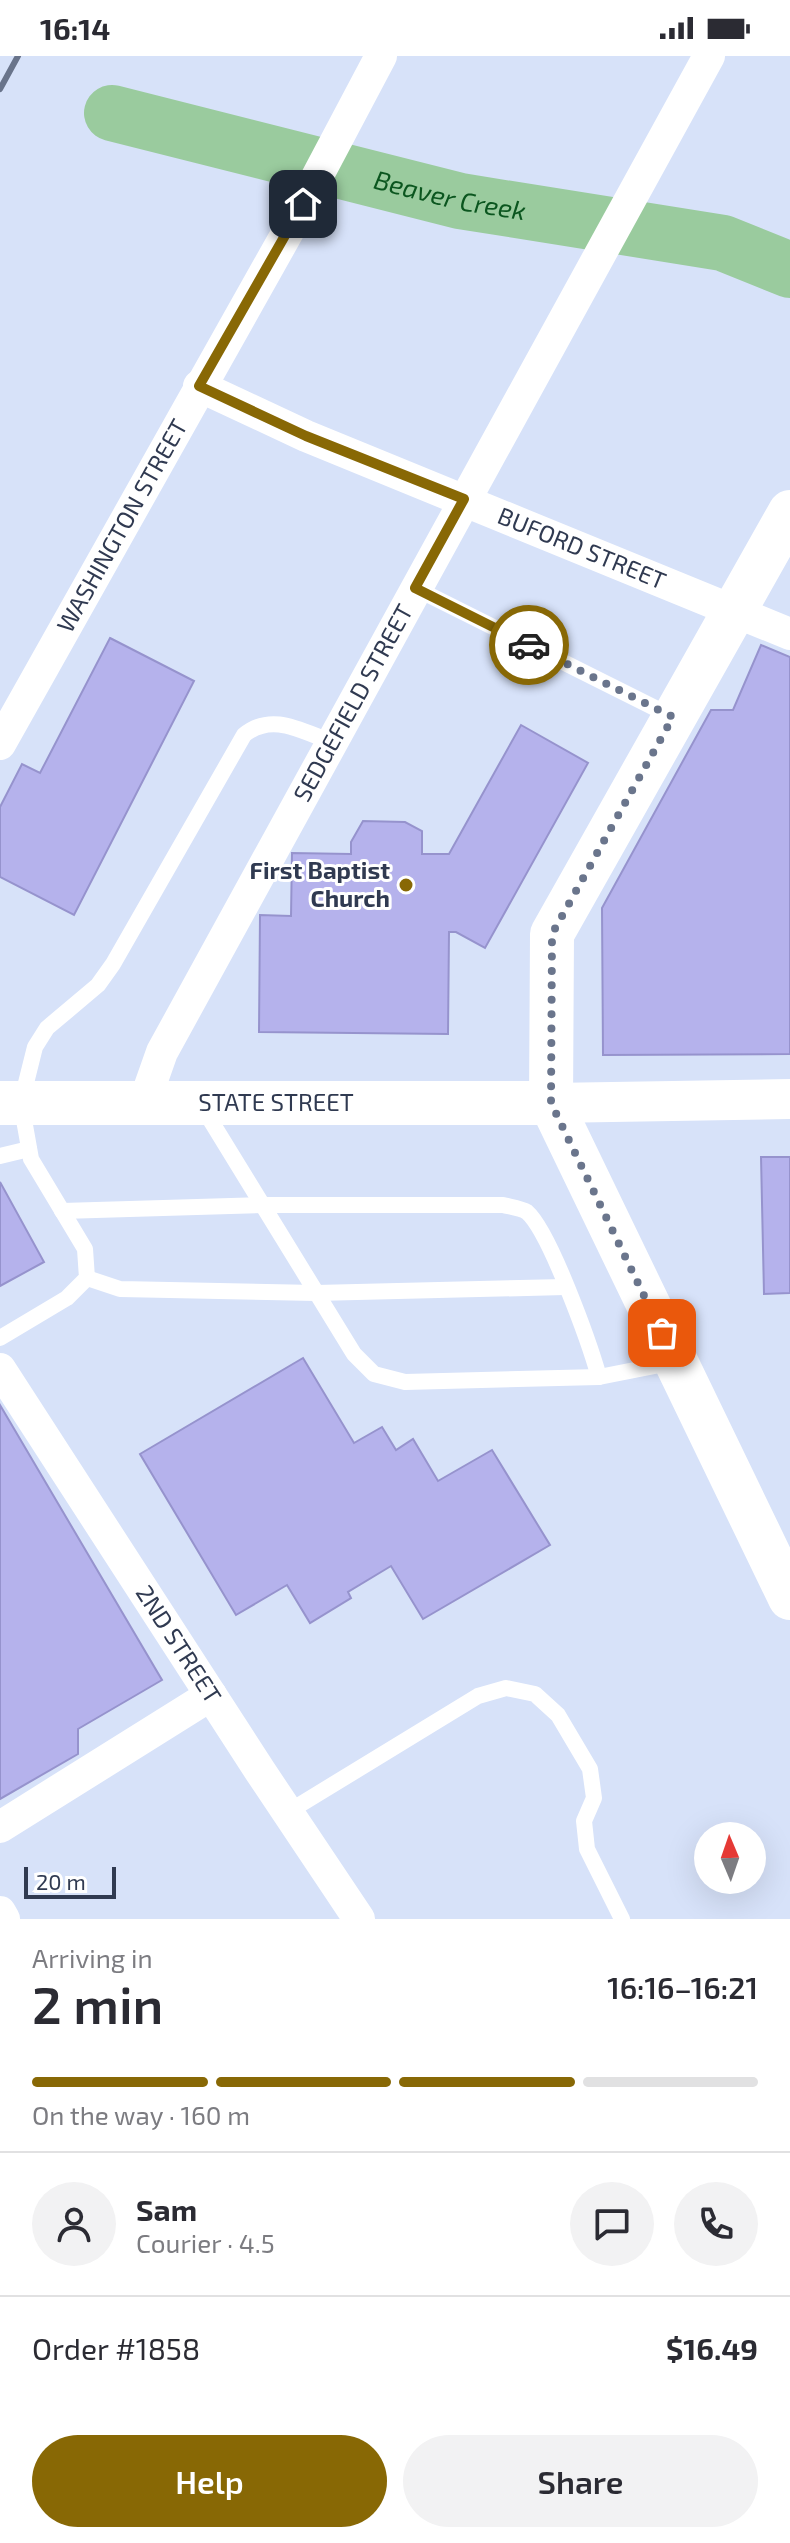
<!DOCTYPE html>
<html lang="en">
<head>
<meta charset="utf-8">
<style>
  body { margin:0; font-family:"Exo 2",sans-serif; background:#f2f2f3; color:#2b2b33; height:100vh; display:flex; flex-direction:column; font-size:30px; white-space:nowrap }
  * { box-sizing:border-box; margin:0 }
  p { font-size:26px; color:#7c7c81 }
  .icon { flex:none; width:44px; height:44px; fill:none; stroke:currentColor; stroke-width:2; stroke-linecap:round; stroke-linejoin:round }
  .map { position:relative; height:1863px; overflow:hidden }
  .panel { display:flex; flex-direction:column; background:#fff; flex:1 }
  .panel>* { flex:none }
  .needle { width:52px; rotate:358deg }
  .buttons { position:absolute; left:694px; top:1766px; display:grid; gap:16px }
  .buttons a { display:grid; place-items:center; width:72px; height:72px; border-radius:50%; background:#fff; box-shadow:0 8px 32px #0002; font-size:40px }
  .scale { position:absolute; left:24px; bottom:20px; width:92px; box-sizing:border-box; padding-left:8px; border:4px solid #303a51; border-top:0; font-size:22px; line-height:28px; white-space:nowrap; color:#303a51; -webkit-text-stroke:6px #fff; paint-order:stroke }
  .pin { position:absolute; display:grid; place-items:center; width:68px; height:68px; color:#fff; margin:-34px; border-radius:16px; box-shadow:0 4px 12px #0006 }
  .courier { position:absolute; display:grid; place-items:center; width:80px; height:80px; margin:-40px; border:6px solid #886805; border-radius:50%; background:#fff; color:#222; box-shadow:0 2px 10px #0007 }
  .head em { font-style:normal; font-weight:600 }
  .head div { display:flex; flex-direction:column-reverse }
  .head { display:flex; align-items:center; justify-content:space-between; height:136px; padding:0 32px }
  h1 { font-size:52px; font-weight:600; line-height:60px }
  .bar { display:grid; grid-template-columns:repeat(4,1fr); gap:12px 8px; align-content:center; height:96px; padding:0 32px }
  .bar i { height:10px; border-radius:6px; background:#e1e1e2 }
  .bar .on { background:#886805 }
  .bar p { grid-column:span 4 }
  .line { display:flex; align-items:center; gap:20px; padding:0 32px; border-top:2px solid #e1e1e2 }
  .line div { flex:1 }
  .round { display:grid; place-items:center; flex:none; width:84px; height:84px; border-radius:42px; background:#f2f2f3 }
  .primary-button { display:flex; gap:16px; margin-top:auto; padding:16px 32px }
  .primary-button a { flex:1; height:92px; border-radius:48px; background:#886805; color:#fff; font-size:32px; font-weight:600; line-height:92px; text-align:center }
  .primary-button a+a { background:#f2f2f3; color:#2b2b33 }
  .status { display:flex; justify-content:space-between; align-items:center; height:56px; padding:0 40px; background:#fff; direction:ltr }
  .status svg { height:22px; fill:currentColor }
  .map>svg:first-child { display:block }
</style>
</head>
<body>
<div class="status"><b>16:14</b><svg viewBox="0 0 49 12"><path d="M0 12V9h3v3zM5 12V6h3v6zM10 12V3h3v9zM15 12V0h3v12zM26 1h20v11H26zM47 4h2v5h-2z"/></svg></div>
<div class="map">
<svg width="790" height="1863" viewBox="0 0 790 1863">
  <rect width="100%" height="100%" fill="#d7e2f9"/>
  <g fill="none" stroke-linecap="round" stroke-linejoin="round">
    <!-- river -->
    <path stroke="#9acb9e" stroke-width="56" id="s1" d="M 112,57 L 460,145 L 723,187 L 790,214"/>
  </g>
  <!-- building -->
  <g fill="#b5b2ec" stroke="#9693cd" stroke-width="2">
    <path d="M 110,582 L 194,625 L 74,859 L 0,821 L 0,751 L 22,708 L 40,717 Z"/>
    <path d="M 761,589 L 790,601 L 790,998 L 603,999 L 602,852 L 711,654 L 733,654 Z"/>
    <path d="M 521,669 L 588,707 L 485,892 L 456,876 L 449,876 L 448,978 L 259,976 L 260,859 L 291,860 L 292,797 L 351,798 L 351,786 L 363,765 L 405,766 L 422,775 L 422,798 L 449,798 Z"/>
    <path d="M 761,1101 L 790,1101 L 790,1237 L 764,1238 Z"/>
    <path d="M 0,1126 L 44,1206 L 0,1230 Z"/>
    <path d="M 303,1302 L 354,1387 L 382,1371 L 396,1394 L 413,1383 L 438,1425 L 492,1394 L 550,1489 L 423,1563 L 391,1510 L 348,1536 L 351,1542 L 310,1567 L 287,1529 L 236,1559 L 140,1398 Z"/>
    <path d="M 0,1349 L 162,1624 L 78,1673 L 78,1698 L 0,1743 Z"/>
  </g>
  <g fill="none" stroke-linecap="round" stroke-linejoin="round">
    <!-- service -->
    <g stroke="#fff" stroke-width="16">
      <path d="M 415,532 L 671,660"/>
      <path d="M 203,1052 L 354,1298 L 374,1318 L 405,1326 L 599,1321 L 675,1306"/>
      <path d="M 0,1100 L 29,1093"/>
      <path d="M 62,1155 L 263,1149 L 503,1149 C 511,1151 521,1152 527,1156 C 550,1176 590,1289 599,1321"/>
      <path d="M 87,1222 L 120,1233 L 316,1237 L 565,1231"/>
      <path d="M 0,1282 L 67,1242 L 87,1222 L 85,1193 L 31,1103 L 21,1047 L 35,991 L 47,972 L 98,929 L 113,908 L 244,679 C 272,656 301,675 332,686"/>
      <path d="M 288,1756 L 478,1640 L 506,1632 L 535,1638 L 558,1659 L 590,1713 L 594,1742 L 584,1765 L 587,1793 L 622,1863"/>
    </g>
    <!-- minor -->
    <g stroke="#fff" stroke-width="32">
      <path id="s2" d="M 199,330 L 306,380 L 790,578"/>
      <path id="s3" d="M 0,688 L 290,172 L 381,0"/>
      <path id="s4" d="M 144,1047 L 162,996 L 709,0"/>
      <path id="s5" d="M 0,1313 L 260,1715 L 359,1863"/>
      <path d="M 0,1771 L 211,1639"/>
      <path d="M 0,1856 L 4,1863"/>
    </g>
    <!-- tertiary -->
    <path stroke="#fff" stroke-width="40" d="M 551,1047 L 790,1043"/>
    <!-- secondary -->
    <g stroke="#fff" stroke-width="44">
      <path d="M 790,456 L 552,878 L 551,1047 L 790,1542"/>
      <path id="s6" d="M 0,1047 L 551,1047"/>
    </g>
    <!-- rail -->
    <path stroke="#69748b" stroke-width="6" d="M 0,33 L 18,0"/>
  </g>
  <g fill="none" stroke-linecap="round" stroke-linejoin="round">
    <!-- done -->
    <path stroke="#6a758c" stroke-width="8" stroke-dasharray="0 14.4" d="M 529,589 L 673,661 L 552,878 L 551,1047 L 662,1277"/>
    <!-- route -->
    <path stroke="#886805" stroke-width="10" d="M 303,148 L 199,330 L 306,380 L 464,443 L 415,532 L 529,589"/>
  </g>
  <!-- markers -->
  <circle fill="#886805" stroke="#fff" stroke-width="3" cx="406" cy="829" r="8"/>
  <g text-anchor="middle" stroke-width="6" stroke-linejoin="round" paint-order="stroke">
    <!-- street labels -->
    <g font-size="24" fill="#303a51" stroke="#fff">
      <text dy="8" stroke="none"><textPath href="#s3" startOffset="250">WASHINGTON STREET</textPath></text>
      <text dy="8" stroke="none"><textPath href="#s2" startOffset="416">BUFORD STREET</textPath></text>
      <text dy="8" stroke="none"><textPath href="#s4" startOffset="452">SEDGEFIELD STREET</textPath></text>
      <text dy="8" stroke="none"><textPath href="#s6" startOffset="276">STATE STREET</textPath></text>
      <text dy="8" stroke="none"><textPath href="#s5" startOffset="328">2ND STREET</textPath></text>
    </g>
    <!-- poi labels -->
    <g font-size="24" font-weight="bold" fill="#303a51" stroke="#fff" text-anchor="end">
      <text x="390" y="823">First Baptist<tspan x="390" dy="28">Church</tspan></text>
    </g>
    <!-- water labels -->
    <g font-size="26" font-style="italic" fill="#0b561f" stroke="#fff">
      <text dy="9" stroke="none"><textPath href="#s1" startOffset="348">Beaver Creek</textPath></text>
    </g>
  </g>
</svg>
<div class="buttons">
<a><svg class="needle" viewBox="-14 -14 28 28"><path d="M0-13l5 13h-10z" fill="#e53935"/><path d="M0 13l5-13h-10z" fill="#7c7c81"/></svg></a>
</div>
<div class="scale">20 m</div>
<div class="pin" style="left:662px;top:1277px;background:#ea580c"><svg class="icon" aria-label="bag" viewBox="0 0 24 24"><path d="M5 8h14l-1 12H6zM9 8a3 3 0 0 1 6 0"/></svg></div>
<div class="pin" style="left:303px;top:148px;background:#1f2937"><svg class="icon" aria-label="home" viewBox="0 0 24 24"><path d="M3 11l9-7 9 7M6 9v11h12V9"/></svg></div>
<div class="courier" style="left:529px;top:589px"><svg class="icon" aria-label="car" viewBox="0 0 24 24"><path d="M5 17H2v-5l4-1 3-4h7l3 4 3 1v5h-3M9 17h6M6 11h13"/><circle cx="7" cy="17" r="2"/><circle cx="17" cy="17" r="2"/></svg></div>
</div>
<section class="panel">
<div class="head"><div><h1>2 min</h1><p>Arriving in</p></div><em>16:16–16:21</em></div>
<div class="bar"><i class="on"></i><i class="on"></i><i class="on"></i><i></i><p>On the way · 160 m</p></div>
<div class="line" style="height:144px"><a class="round"><svg class="icon" aria-label="person" viewBox="0 0 24 24"><circle cx="12" cy="8" r="4"/><path d="M4 21q1-7 8-7t8 7"/></svg></a><div><b>Sam</b><p>Courier · 4.5</p></div><a class="round"><svg class="icon" aria-label="chat" viewBox="0 0 24 24"><path d="M4 5h16v11H9l-5 4z"/></svg></a><a class="round"><svg class="icon" aria-label="phone" viewBox="0 0 24 24"><path d="M5 4h4l2 5-3 2q2 4 5 5l2-3 5 2v4C11 20 4 13 5 4z"/></svg></a></div>
<div class="line" style="height:104px"><div>Order #1858</div><b>$16.49</b></div>
<div class="primary-button"><a>Help</a><a>Share</a></div>
</section>
</body>
</html>
